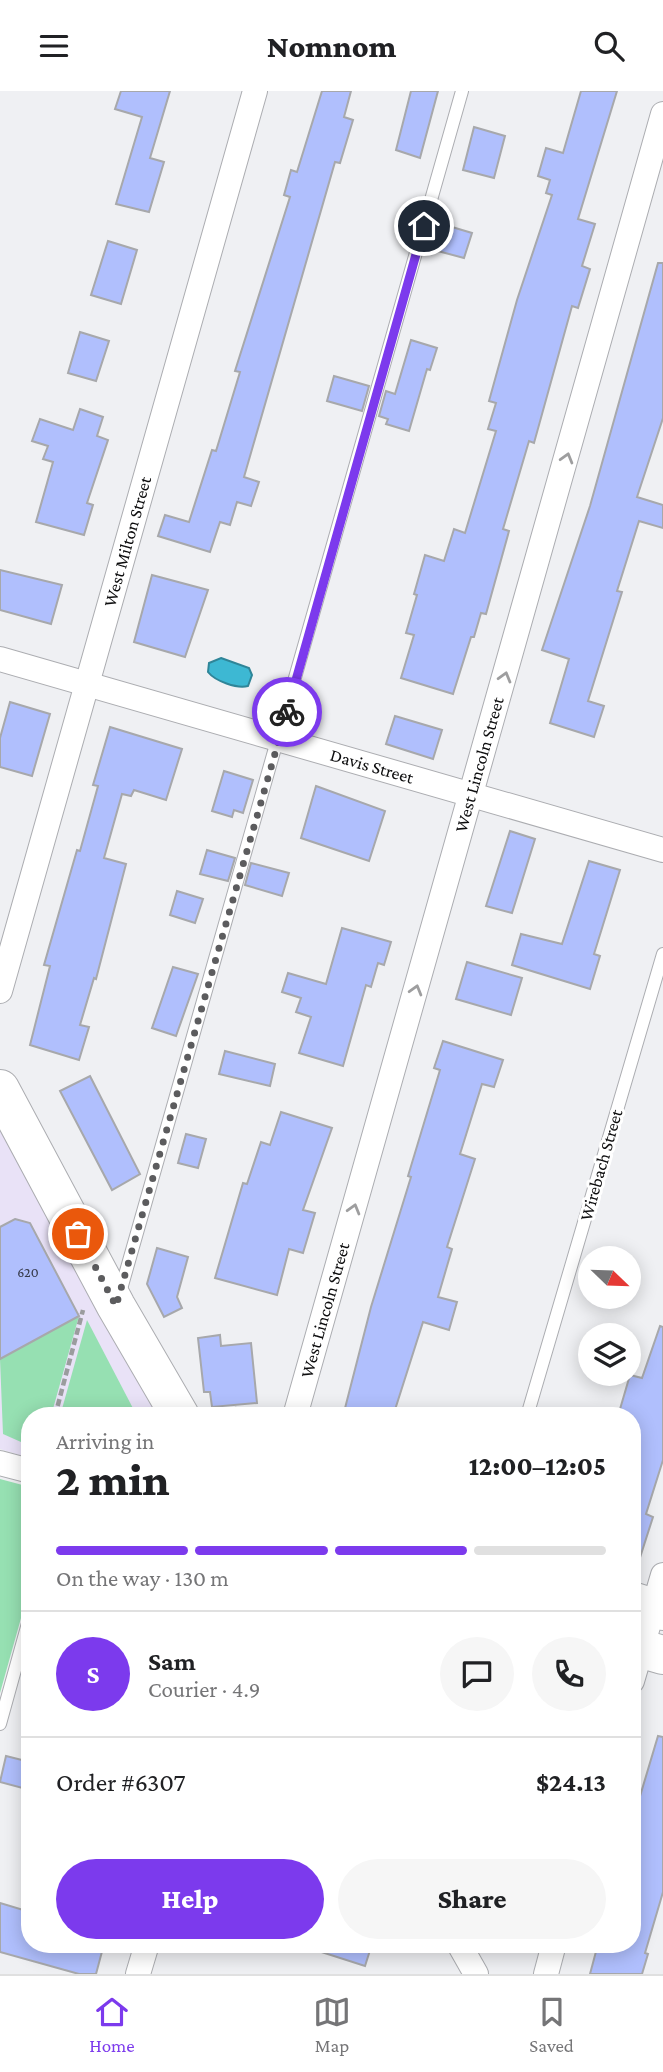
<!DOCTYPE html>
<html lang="en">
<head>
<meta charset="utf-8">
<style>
  body { margin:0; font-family:"Crimson Pro",serif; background:#f6f6f6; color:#202124; height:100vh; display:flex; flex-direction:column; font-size:26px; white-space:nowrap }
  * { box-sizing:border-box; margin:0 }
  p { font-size:23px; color:#757577 }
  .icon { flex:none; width:38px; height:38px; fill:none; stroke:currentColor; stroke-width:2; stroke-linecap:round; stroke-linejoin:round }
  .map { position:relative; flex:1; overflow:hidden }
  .sheet { position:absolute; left:21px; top:1316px; width:620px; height:546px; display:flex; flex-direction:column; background:#fff; border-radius:28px; box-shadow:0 4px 18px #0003 }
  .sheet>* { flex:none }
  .needle { width:46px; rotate:113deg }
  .buttons { position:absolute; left:578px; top:1155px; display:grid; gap:14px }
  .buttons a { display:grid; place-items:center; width:63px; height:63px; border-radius:50%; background:#fff; box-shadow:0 4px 18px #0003; font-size:35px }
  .pin { position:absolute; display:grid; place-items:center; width:60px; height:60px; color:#fff; margin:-30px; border:4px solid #fff; border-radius:50%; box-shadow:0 2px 7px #0007 }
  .courier { position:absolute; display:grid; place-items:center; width:70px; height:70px; margin:-35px; border:5px solid #7c3aed; border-radius:50%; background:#fff; color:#222; box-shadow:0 2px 9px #0007 }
  .headline em { font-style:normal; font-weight:800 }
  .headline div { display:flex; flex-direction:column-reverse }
  .headline { display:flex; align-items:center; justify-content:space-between; height:119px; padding:0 35px }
  h1 { font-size:46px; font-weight:800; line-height:52px }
  .bar { display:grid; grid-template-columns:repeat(4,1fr); gap:10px 7px; align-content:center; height:84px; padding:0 35px }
  .bar i { height:9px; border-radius:5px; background:#e0e0e0 }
  .bar .current { background:#7c3aed }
  .bar p { grid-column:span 4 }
  .line { display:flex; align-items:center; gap:18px; padding:0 35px; border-top:2px solid #e0e0e0 }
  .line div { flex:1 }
  .round { display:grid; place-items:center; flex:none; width:74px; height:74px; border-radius:37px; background:#f6f6f6 }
  .button { display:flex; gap:14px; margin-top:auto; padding:14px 35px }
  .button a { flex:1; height:80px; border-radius:42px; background:#7c3aed; color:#fff; font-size:28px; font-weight:800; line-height:80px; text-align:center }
  .button a+a { background:#f6f6f6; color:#202124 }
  header { display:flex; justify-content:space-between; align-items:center; height:91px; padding:0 35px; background:#fff; font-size:32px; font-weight:800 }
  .menu { display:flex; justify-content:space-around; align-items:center; height:98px; border-top:2px solid #e0e0e0; background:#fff; font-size:19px; color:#757577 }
  .menu a { display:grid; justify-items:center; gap:4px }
  .menu .current { color:#7c3aed }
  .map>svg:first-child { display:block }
</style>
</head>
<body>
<header><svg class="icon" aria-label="menu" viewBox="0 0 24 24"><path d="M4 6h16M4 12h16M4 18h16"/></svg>Nomnom<svg class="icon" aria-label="search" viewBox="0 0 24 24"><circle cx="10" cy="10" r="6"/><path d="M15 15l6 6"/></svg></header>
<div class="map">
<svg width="663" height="1883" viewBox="0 0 663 1883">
  <rect width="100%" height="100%" fill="#eff0f3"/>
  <!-- commercial -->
  <path fill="#e9e2f7" d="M 0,1030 L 161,1325 L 30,1325 L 30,1367 L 0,1358 Z"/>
  <!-- green -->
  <g fill="#96e0b2">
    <path d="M 79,1225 L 51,1325 L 30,1325 L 30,1355 L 3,1343 L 0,1268 Z"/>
    <path d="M 87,1229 L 137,1325 L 60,1325 Z"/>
    <path d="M 0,1388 L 30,1396 L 30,1495 L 0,1602 Z"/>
  </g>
  <!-- water -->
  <path fill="#3db8d3" stroke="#2f8598" stroke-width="2" d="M 221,567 L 249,577 L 252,584 L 248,595 C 237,598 215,590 208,581 L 209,572 Z"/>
  <!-- building -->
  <g fill="#b0bffd" stroke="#a7a8ab" stroke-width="2">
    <path d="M 121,0 L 170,0 L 150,67 L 164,71 L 149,121 L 116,113 L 142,26 L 115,18 Z"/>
    <path d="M 322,0 L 351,0 L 344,26 L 353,29 L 340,72 L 335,71 L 244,386 L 259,391 L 251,415 L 237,411 L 230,434 L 220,431 L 210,461 L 158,445 L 165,424 L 189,431 L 212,359 L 216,360 L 240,281 L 235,280 L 290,106 L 284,104 L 291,79 L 297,81 Z"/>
    <path d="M 411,0 L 438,0 L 420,67 L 396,59 Z"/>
    <path d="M 581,0 L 617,0 L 578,128 L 595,133 L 582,175 L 590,178 L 578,217 L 572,215 L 534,352 L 529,350 L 503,438 L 509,440 L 486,523 L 481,522 L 474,546 L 471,546 L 453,603 L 401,587 L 414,544 L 406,542 L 417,504 L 414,503 L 425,464 L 444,470 L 454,438 L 465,442 L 496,340 L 488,338 L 496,312 L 489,310 L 517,209 L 552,104 L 546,102 L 550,89 L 538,85 L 546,57 L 563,62 Z"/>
    <path d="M 474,36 L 505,45 L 494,87 L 463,79 Z"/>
    <path d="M 442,133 L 472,142 L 464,167 L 434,159 Z"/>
    <path d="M 108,150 L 137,159 L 121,213 L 91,204 Z"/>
    <path d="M 658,172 L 663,172 L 663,327 L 637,406 L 663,414 L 663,437 L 639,430 L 617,500 L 622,501 L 588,610 L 604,615 L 594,646 L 550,632 L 569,568 L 542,559 L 590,415 Z"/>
    <path d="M 80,241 L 109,250 L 96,290 L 68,282 Z"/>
    <path d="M 411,249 L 437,257 L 430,279 L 427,278 L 409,340 L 386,333 L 388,328 L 379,325 L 386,300 L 395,303 Z"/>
    <path d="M 334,285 L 369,295 L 362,320 L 327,310 Z"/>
    <path d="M 80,318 L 103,326 L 97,345 L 108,349 L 87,412 L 93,414 L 84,444 L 36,431 L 53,371 L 43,368 L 48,355 L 32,350 L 40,328 L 73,339 Z"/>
    <path d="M 0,479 L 62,494 L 51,533 L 0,519 Z"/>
    <path d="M 152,484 L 208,499 L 185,566 L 134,551 Z"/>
    <path d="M 10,611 L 50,623 L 32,685 L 0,676 L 0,647 Z"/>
    <path d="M 395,625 L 442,639 L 433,668 L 386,653 Z"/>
    <path d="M 110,636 L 182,658 L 166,709 L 134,699 L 131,705 L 122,703 L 104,767 L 126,773 L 96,888 L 94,887 L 80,934 L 89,936 L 79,969 L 30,954 L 50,875 L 44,874 L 77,759 L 80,760 L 98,695 L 93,694 Z"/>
    <path d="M 224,680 L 253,689 L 243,722 L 234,719 L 232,726 L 212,720 Z"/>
    <path d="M 316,695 L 385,720 L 369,770 L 301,747 Z"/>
    <path d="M 510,740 L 535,748 L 512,822 L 486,815 Z"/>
    <path d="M 207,759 L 235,767 L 228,790 L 200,783 Z"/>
    <path d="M 589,770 L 620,779 L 594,863 L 600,865 L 590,898 L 512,874 L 521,843 L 562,853 Z"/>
    <path d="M 251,772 L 289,782 L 282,805 L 245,794 Z"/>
    <path d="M 177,800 L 203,808 L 195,832 L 170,824 Z"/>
    <path d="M 342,837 L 391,851 L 384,874 L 378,872 L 371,896 L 366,894 L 343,975 L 299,962 L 311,926 L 296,921 L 301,907 L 282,901 L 288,882 L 326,893 Z"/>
    <path d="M 467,871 L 522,887 L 511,924 L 456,908 Z"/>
    <path d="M 173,876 L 198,883 L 176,945 L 152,937 Z"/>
    <path d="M 443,950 L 503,969 L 494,996 L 482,993 L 460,1063 L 475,1068 L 447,1156 L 452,1158 L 438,1206 L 457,1211 L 449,1239 L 423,1231 L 393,1325 L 343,1325 L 371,1216 L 411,1086 L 408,1085 L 440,979 L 434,977 Z"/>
    <path d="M 225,960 L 275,973 L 270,995 L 219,983 Z"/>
    <path d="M 90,985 L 140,1083 L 112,1099 L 60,1000 Z"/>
    <path d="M 281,1021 L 332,1037 L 303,1119 L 315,1122 L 303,1162 L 289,1158 L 277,1204 L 215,1187 L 243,1092 L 247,1093 L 261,1051 L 270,1054 Z"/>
    <path d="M 186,1043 L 206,1048 L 198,1077 L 178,1072 Z"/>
    <path d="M 15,1128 L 30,1132 L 79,1225 L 0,1268 L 0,1136 Z"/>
    <path d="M 157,1157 L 188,1166 L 177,1206 L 182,1217 L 164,1226 L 147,1193 Z"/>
    <path d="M 660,1235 L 663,1236 L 663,1369 L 646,1423 L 653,1426 L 636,1479 L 632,1478 L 632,1325 L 618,1325 L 630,1284 L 642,1287 Z"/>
    <path d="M 220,1244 L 221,1255 L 251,1252 L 257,1312 L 212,1316 L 210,1301 L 204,1301 L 198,1247 Z"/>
    <path d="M 658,1645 L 663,1646 L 663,1801 L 645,1862 L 648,1863 L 642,1883 L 590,1883 L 598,1853 L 632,1853 L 632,1732 Z"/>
    <path d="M 6,1665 L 30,1671 L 30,1699 L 0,1691 Z"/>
    <path d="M 0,1812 L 30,1821 L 30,1853 L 104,1853 L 96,1883 L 79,1883 L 0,1861 Z"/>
    <path d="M 312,1853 L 372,1853 L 365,1875 L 312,1858 Z"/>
  </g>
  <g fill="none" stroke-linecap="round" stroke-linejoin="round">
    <!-- lane casing -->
    <g stroke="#acadb1" stroke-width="14">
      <g id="lane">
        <path d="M 119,1205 L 462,0"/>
        <path d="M 527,1325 L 663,863"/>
        <path d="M 0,1633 L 30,1525"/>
      </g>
    </g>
    <!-- street casing -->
    <g stroke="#acadb1" stroke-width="26">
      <g id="street">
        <path id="s1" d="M 0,568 L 663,759"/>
        <path id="s2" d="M 0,900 L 255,0"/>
        <path id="s3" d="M 295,1325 L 663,23"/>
        <path d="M 0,1372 L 30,1380"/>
        <path d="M 632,1590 L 663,1484"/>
        <path d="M 459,1853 L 476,1883"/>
        <path d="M 138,1883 L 147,1853"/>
        <path d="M 546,1883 L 554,1853"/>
      </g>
    </g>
    <!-- primary casing -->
    <g stroke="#acadb1" stroke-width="40">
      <g id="primary">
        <path d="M 0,998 L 116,1215 L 180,1325"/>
        <path d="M 632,1510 L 663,1520"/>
        <path d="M 632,1555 L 663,1564"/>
      </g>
    </g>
    <!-- path -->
    <g stroke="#9b9c9e" stroke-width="4.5" stroke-dasharray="7 3.5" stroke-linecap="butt">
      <path d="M 55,1325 L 83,1219"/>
      <path d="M 215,1325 L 234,1318 L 271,1322"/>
    </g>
    <!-- lane -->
    <use href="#lane" stroke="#fff" stroke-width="12"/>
    <!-- street -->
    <use href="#street" stroke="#fff" stroke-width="24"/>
    <!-- primary -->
    <use href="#primary" stroke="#fff" stroke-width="38"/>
  </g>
  <!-- one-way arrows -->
  <defs><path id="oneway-chevron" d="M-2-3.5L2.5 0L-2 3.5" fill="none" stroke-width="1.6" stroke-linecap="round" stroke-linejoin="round" transform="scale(1.75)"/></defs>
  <g stroke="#9e9e9f">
    <use href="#oneway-chevron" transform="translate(567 367) rotate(-74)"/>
    <use href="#oneway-chevron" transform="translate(505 586) rotate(-74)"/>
    <use href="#oneway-chevron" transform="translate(416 899) rotate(-74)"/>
    <use href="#oneway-chevron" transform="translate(354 1118) rotate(-74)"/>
  </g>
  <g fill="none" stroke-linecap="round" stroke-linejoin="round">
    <!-- done -->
    <path stroke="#5c5c5e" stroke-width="7" stroke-dasharray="0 12.6" d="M 78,1143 L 116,1215 L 287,621"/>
    <!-- route -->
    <path stroke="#7c3aed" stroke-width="9" d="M 287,621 L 424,135"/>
  </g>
  <g text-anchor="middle" stroke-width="6" stroke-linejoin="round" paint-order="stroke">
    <!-- number labels -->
    <g font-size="14" fill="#363a4a">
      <text x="28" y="1186">620</text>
    </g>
    <!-- street labels -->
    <g font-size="18" fill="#0d0d0e" stroke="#fff">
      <text dy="6" stroke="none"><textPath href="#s2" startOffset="467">West Milton Street</textPath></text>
      <text dy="6" stroke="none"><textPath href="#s1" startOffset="387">Davis Street</textPath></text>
      <text dy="6" stroke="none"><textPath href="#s3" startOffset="677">West Lincoln Street</textPath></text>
      <text transform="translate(601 1074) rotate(-74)" y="6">Wirebach Street</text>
      <text dy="6" stroke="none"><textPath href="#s3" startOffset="110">West Lincoln Street</textPath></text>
    </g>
  </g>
</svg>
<div class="buttons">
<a><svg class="needle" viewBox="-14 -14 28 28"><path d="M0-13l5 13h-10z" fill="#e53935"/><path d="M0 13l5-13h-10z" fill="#757577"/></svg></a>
<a><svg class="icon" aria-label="layers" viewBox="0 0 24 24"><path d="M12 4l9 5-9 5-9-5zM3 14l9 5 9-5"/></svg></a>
</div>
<div class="pin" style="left:78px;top:1143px;background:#ea580c"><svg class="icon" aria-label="bag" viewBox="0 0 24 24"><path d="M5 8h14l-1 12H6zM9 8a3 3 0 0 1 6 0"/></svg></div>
<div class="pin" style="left:424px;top:135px;background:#1f2937"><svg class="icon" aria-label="home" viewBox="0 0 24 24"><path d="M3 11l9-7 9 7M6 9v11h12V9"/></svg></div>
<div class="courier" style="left:287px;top:621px"><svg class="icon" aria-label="bike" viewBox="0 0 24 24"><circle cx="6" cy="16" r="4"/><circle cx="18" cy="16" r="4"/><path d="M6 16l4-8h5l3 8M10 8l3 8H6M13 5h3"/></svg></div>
<section class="sheet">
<div class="headline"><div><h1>2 min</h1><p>Arriving in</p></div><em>12:00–12:05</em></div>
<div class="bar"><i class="current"></i><i class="current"></i><i class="current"></i><i></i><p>On the way · 130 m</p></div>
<div class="line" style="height:126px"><b class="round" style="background:#7c3aed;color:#fff">S</b><div><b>Sam</b><p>Courier · 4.9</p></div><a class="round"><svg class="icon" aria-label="chat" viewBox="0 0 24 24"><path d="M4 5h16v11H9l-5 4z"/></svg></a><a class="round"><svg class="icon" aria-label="phone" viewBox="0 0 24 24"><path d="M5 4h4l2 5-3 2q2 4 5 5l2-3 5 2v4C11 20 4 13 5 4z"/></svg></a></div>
<div class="line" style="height:91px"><div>Order #6307</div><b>$24.13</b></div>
<div class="button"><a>Help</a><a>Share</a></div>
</section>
</div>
<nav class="menu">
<a class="current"><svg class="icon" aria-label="home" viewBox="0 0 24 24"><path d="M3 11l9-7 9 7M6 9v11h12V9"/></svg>Home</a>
<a><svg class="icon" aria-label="map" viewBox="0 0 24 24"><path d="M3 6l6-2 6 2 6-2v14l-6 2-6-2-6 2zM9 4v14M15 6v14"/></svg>Map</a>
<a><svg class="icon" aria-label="saved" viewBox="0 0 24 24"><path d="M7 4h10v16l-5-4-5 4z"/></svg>Saved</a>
</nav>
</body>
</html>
